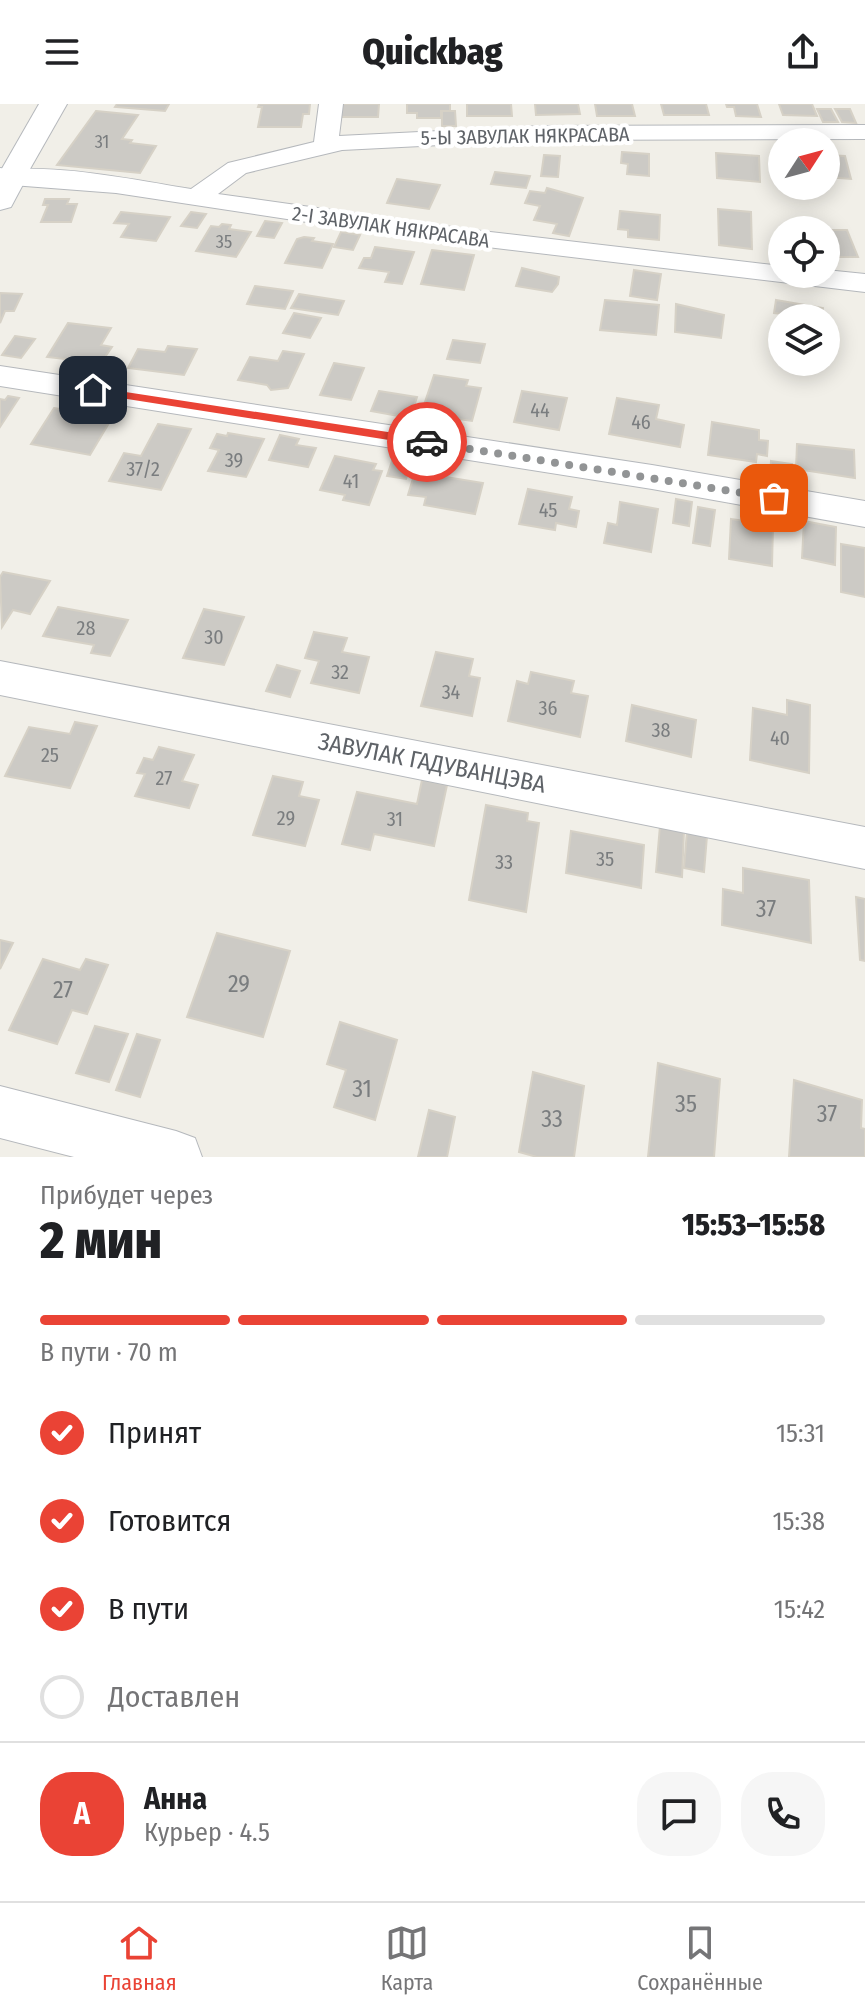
<!DOCTYPE html>
<html lang="ru">
<head>
<meta charset="utf-8">
<style>
  body { margin:0; font-family:"Fira Sans Condensed",sans-serif; background:#f6f6f6; color:#202124; height:100vh; display:flex; flex-direction:column; font-size:30px; white-space:nowrap }
  * { box-sizing:border-box; margin:0 }
  p { font-size:26px; color:#757577 }
  .icon { flex:none; width:44px; height:44px; fill:none; stroke:currentColor; stroke-width:2; stroke-linecap:round; stroke-linejoin:round }
  .map { position:relative; height:1053px; overflow:hidden }
  .sheet { display:flex; flex-direction:column; background:#fff; flex:1 }
  .sheet>* { flex:none }
  .needle { width:52px; rotate:54deg }
  .controls { position:absolute; left:768px; top:24px; display:grid; gap:16px }
  .controls a { display:grid; place-items:center; width:72px; height:72px; border-radius:50%; background:#fff; box-shadow:0 4px 20px #0003; font-size:40px }
  .pin { position:absolute; display:grid; place-items:center; width:68px; height:68px; color:#fff; margin:-34px; border-radius:16px; box-shadow:0 4px 12px #0006 }
  .courier { position:absolute; display:grid; place-items:center; width:80px; height:80px; margin:-40px; border:6px solid #ea4335; border-radius:50%; background:#fff; color:#222; box-shadow:0 2px 10px #0007 }
  .headline em { font-style:normal; font-weight:800 }
  .headline div { display:flex; flex-direction:column-reverse }
  .headline { display:flex; align-items:center; justify-content:space-between; height:136px; padding:0 40px }
  h1 { font-size:52px; font-weight:800; line-height:60px }
  .bar { display:grid; grid-template-columns:repeat(4,1fr); gap:12px 8px; align-content:center; height:96px; padding:0 40px }
  .bar i { height:10px; border-radius:6px; background:#e0e0e0 }
  .bar .on { background:#ea4335 }
  .bar p { grid-column:span 4 }
  .line { display:flex; align-items:center; gap:20px; padding:0 40px; border-top:2px solid #e0e0e0 }
  .line div { flex:1 }
  .round { display:grid; place-items:center; flex:none; width:84px; height:84px; border-radius:32px; background:#f6f6f6 }
  ol { padding:0 40px; list-style:none }
  li { display:flex; align-items:center; gap:24px; height:88px }
  li p { margin-inline-start:auto }
  li .icon { padding:8px; border-radius:50%; background:#ea4335; color:#fff; stroke-width:4 }
  li:last-child { color:#757577 }
  li i { width:44px; height:44px; border:4px solid #e0e0e0; border-radius:50% }
  header { display:flex; justify-content:space-between; align-items:center; height:104px; padding:0 40px; background:#fff; font-size:36px; font-weight:800 }
  .dock { display:flex; justify-content:space-around; align-items:center; height:112px; border-top:2px solid #e0e0e0; background:#fff; font-size:22px; color:#757577 }
  .dock a { display:grid; justify-items:center; gap:4px }
  .dock .on { color:#ea4335 }
  .map>svg:first-child { display:block }
</style>
</head>
<body>
<header><svg class="icon" aria-label="menu" viewBox="0 0 24 24"><path d="M4 6h16M4 12h16M4 18h16"/></svg>Quickbag<svg class="icon" aria-label="share" viewBox="0 0 24 24"><path d="M12 15V3M7 8l5-5 5 5M5 13v7h14v-7"/></svg></header>
<div class="map">
<svg width="865" height="1053" viewBox="0 0 865 1053">
  <rect width="100%" height="100%" fill="#f1efe8"/>
  <!-- building -->
  <g fill="#cccac5" stroke="#d6d1c6" stroke-width="2">
    <path d="M 117,0 L 169,0 L 165,7 L 115,3 Z"/>
    <path d="M 259,0 L 310,0 L 309,10 L 303,10 L 301,23 L 258,23 L 262,3 L 258,3 Z"/>
    <path d="M 343,0 L 379,0 L 378,13 L 341,13 Z"/>
    <path d="M 407,0 L 450,0 L 450,7 L 441,7 L 441,14 L 417,14 L 417,9 L 407,9 Z"/>
    <path d="M 467,0 L 511,0 L 512,12 L 467,12 Z"/>
    <path d="M 535,0 L 578,0 L 580,10 L 536,11 Z"/>
    <path d="M 595,0 L 632,0 L 635,12 L 597,12 Z"/>
    <path d="M 661,0 L 706,0 L 709,11 L 664,11 Z"/>
    <path d="M 726,0 L 757,0 L 761,13 L 736,12 L 734,3 L 727,3 Z"/>
    <path d="M 779,0 L 812,0 L 817,12 L 783,11 Z"/>
    <path d="M 817,5 L 831,5 L 838,18 L 823,18 Z"/>
    <path d="M 835,5 L 850,5 L 856,19 L 842,18 Z"/>
    <path d="M 96,7 L 138,11 L 122,35 L 132,36 L 130,39 L 156,42 L 140,69 L 57,61 Z"/>
    <path d="M 442,7 L 455,7 L 456,22 L 442,22 Z"/>
    <path d="M 622,48 L 649,50 L 649,72 L 627,70 L 628,60 L 621,59 Z"/>
    <path d="M 716,49 L 759,52 L 760,78 L 717,74 Z"/>
    <path d="M 544,51 L 560,52 L 558,73 L 541,72 Z"/>
    <path d="M 826,51 L 845,52 L 851,75 L 826,73 Z"/>
    <path d="M 495,68 L 530,72 L 526,84 L 491,80 Z"/>
    <path d="M 397,75 L 440,81 L 429,105 L 387,99 Z"/>
    <path d="M 547,84 L 583,94 L 569,132 L 553,129 L 557,120 L 534,116 L 540,102 L 525,99 L 530,87 L 545,89 Z"/>
    <path d="M 45,95 L 69,95 L 67,100 L 77,100 L 71,118 L 41,118 L 48,101 L 43,101 Z"/>
    <path d="M 718,105 L 751,108 L 752,145 L 719,141 Z"/>
    <path d="M 620,107 L 660,111 L 659,136 L 628,133 L 628,126 L 618,125 Z"/>
    <path d="M 121,108 L 170,113 L 156,137 L 121,133 L 129,120 L 114,119 Z"/>
    <path d="M 191,108 L 206,110 L 197,124 L 181,122 Z"/>
    <path d="M 265,117 L 282,119 L 274,134 L 257,132 Z"/>
    <path d="M 222,120 L 231,121 L 229,125 L 251,128 L 236,153 L 196,147 L 211,122 L 219,123 Z"/>
    <path d="M 826,126 L 847,126 L 858,153 L 826,153 Z"/>
    <path d="M 341,128 L 360,131 L 353,146 L 334,143 Z"/>
    <path d="M 304,133 L 314,134 L 312,137 L 333,140 L 322,164 L 285,159 L 297,135 Z"/>
    <path d="M 375,143 L 414,148 L 402,180 L 385,178 L 389,168 L 359,164 L 364,154 L 371,154 Z"/>
    <path d="M 432,146 L 474,151 L 464,186 L 421,180 Z"/>
    <path d="M 522,164 L 559,173 L 558,180 L 552,188 L 516,182 Z"/>
    <path d="M 634,166 L 661,170 L 657,196 L 630,192 Z"/>
    <path d="M 255,182 L 293,187 L 285,205 L 247,200 Z"/>
    <path d="M 0,189 L 22,190 L 14,207 L 5,207 L 0,219 Z"/>
    <path d="M 299,190 L 344,197 L 338,211 L 291,204 Z"/>
    <path d="M 605,196 L 659,201 L 656,231 L 600,226 Z"/>
    <path d="M 776,196 L 823,204 L 822,214 L 774,209 Z"/>
    <path d="M 676,200 L 724,211 L 721,234 L 675,228 Z"/>
    <path d="M 294,209 L 321,214 L 310,234 L 283,229 Z"/>
    <path d="M 68,219 L 111,224 L 101,241 L 112,243 L 103,256 L 93,255 L 91,258 L 47,253 Z"/>
    <path d="M 15,232 L 35,235 L 21,254 L 2,251 Z"/>
    <path d="M 453,236 L 485,240 L 480,259 L 447,255 Z"/>
    <path d="M 168,242 L 197,245 L 184,271 L 128,264 L 138,245 L 165,248 Z"/>
    <path d="M 283,247 L 304,250 L 288,284 L 271,286 L 267,281 L 238,276 L 250,253 L 278,257 Z"/>
    <path d="M 334,259 L 364,264 L 351,296 L 320,291 Z"/>
    <path d="M 434,271 L 468,276 L 466,282 L 481,284 L 472,317 L 451,314 L 453,309 L 423,304 Z"/>
    <path d="M 379,287 L 417,293 L 410,314 L 371,307 Z"/>
    <path d="M 522,287 L 567,294 L 559,326 L 514,318 Z"/>
    <path d="M 8,292 L 19,294 L 0,323 L 0,295 L 5,296 Z"/>
    <path d="M 617,294 L 659,301 L 656,315 L 684,321 L 680,343 L 609,330 Z"/>
    <path d="M 54,304 L 112,314 L 90,351 L 31,340 Z"/>
    <path d="M 712,318 L 759,326 L 759,336 L 768,337 L 767,352 L 757,350 L 756,358 L 708,351 Z"/>
    <path d="M 158,320 L 191,325 L 161,386 L 109,377 L 124,349 L 141,352 Z"/>
    <path d="M 228,329 L 264,335 L 246,373 L 208,367 L 219,346 L 210,344 L 217,330 L 227,332 Z"/>
    <path d="M 280,331 L 299,335 L 296,341 L 316,344 L 308,363 L 269,356 Z"/>
    <path d="M 797,340 L 854,346 L 855,374 L 796,365 Z"/>
    <path d="M 394,351 L 413,354 L 406,375 L 387,372 Z"/>
    <path d="M 335,352 L 376,360 L 373,366 L 382,367 L 369,401 L 343,396 L 345,391 L 320,386 Z"/>
    <path d="M 771,357 L 792,360 L 791,377 L 770,373 Z"/>
    <path d="M 415,368 L 483,379 L 475,410 L 424,401 L 426,393 L 408,391 Z"/>
    <path d="M 528,385 L 572,393 L 569,405 L 579,407 L 576,423 L 556,419 L 555,426 L 519,420 Z"/>
    <path d="M 676,395 L 692,398 L 689,422 L 673,419 Z"/>
    <path d="M 620,398 L 658,405 L 651,448 L 604,439 L 608,419 L 617,421 Z"/>
    <path d="M 698,403 L 715,406 L 710,442 L 693,439 Z"/>
    <path d="M 731,415 L 773,421 L 772,462 L 729,455 Z"/>
    <path d="M 804,417 L 836,423 L 835,461 L 802,454 Z"/>
    <path d="M 841,440 L 865,444 L 865,493 L 841,488 Z"/>
    <path d="M 3,468 L 50,477 L 30,510 L 13,506 L 2,523 L 0,473 Z"/>
    <path d="M 58,503 L 128,516 L 110,552 L 91,549 L 94,541 L 43,532 Z"/>
    <path d="M 204,505 L 244,513 L 224,561 L 183,554 Z"/>
    <path d="M 314,528 L 347,534 L 342,548 L 369,553 L 359,589 L 311,579 L 319,557 L 305,554 Z"/>
    <path d="M 436,548 L 473,555 L 469,572 L 480,574 L 472,612 L 421,602 Z"/>
    <path d="M 277,561 L 300,567 L 290,593 L 266,587 Z"/>
    <path d="M 531,568 L 574,577 L 571,589 L 588,592 L 580,633 L 508,617 L 517,577 L 528,580 Z"/>
    <path d="M 787,596 L 810,601 L 809,669 L 750,656 L 753,604 L 787,611 Z"/>
    <path d="M 632,601 L 696,616 L 691,653 L 626,637 Z"/>
    <path d="M 75,618 L 97,622 L 70,684 L 5,672 L 29,623 L 70,630 Z"/>
    <path d="M 159,643 L 194,651 L 182,677 L 198,681 L 189,704 L 135,692 L 145,670 L 137,669 L 144,654 L 153,656 Z"/>
    <path d="M 273,672 L 303,678 L 299,692 L 319,696 L 305,742 L 253,731 Z"/>
    <path d="M 422,676 L 447,681 L 434,742 L 374,730 L 370,746 L 342,740 L 357,688 L 417,700 Z"/>
    <path d="M 486,701 L 528,709 L 527,717 L 539,719 L 526,808 L 469,796 Z"/>
    <path d="M 660,722 L 684,727 L 682,773 L 656,768 Z"/>
    <path d="M 571,727 L 644,741 L 641,784 L 566,769 Z"/>
    <path d="M 687,727 L 707,732 L 704,768 L 684,764 Z"/>
    <path d="M 743,764 L 809,776 L 811,839 L 722,821 L 723,785 L 743,789 Z"/>
    <path d="M 856,793 L 865,795 L 865,857 L 860,856 Z"/>
    <path d="M 217,829 L 290,847 L 263,933 L 187,913 Z"/>
    <path d="M 0,836 L 13,839 L 0,865 Z"/>
    <path d="M 43,855 L 80,866 L 86,855 L 108,861 L 87,910 L 72,906 L 57,940 L 9,926 Z"/>
    <path d="M 340,918 L 397,936 L 375,1016 L 334,1003 L 346,966 L 327,960 Z"/>
    <path d="M 95,922 L 128,930 L 109,978 L 76,969 Z"/>
    <path d="M 137,930 L 160,936 L 140,993 L 116,986 Z"/>
    <path d="M 658,959 L 720,975 L 714,1053 L 648,1053 Z"/>
    <path d="M 533,968 L 584,982 L 574,1053 L 537,1053 L 519,1048 Z"/>
    <path d="M 794,976 L 862,996 L 861,1024 L 865,1025 L 865,1053 L 789,1053 Z"/>
    <path d="M 429,1006 L 455,1013 L 447,1053 L 418,1053 Z"/>
  </g>
  <g fill="none" stroke-linecap="round" stroke-linejoin="round">
    <!-- minor casing -->
    <g stroke="#b5b8bc" stroke-width="2">
      <g id="minor">
        <path d="M 319,0 L 343,0 L 339,32 L 541,22 L 865,21 L 865,35 L 541,36 L 342,46 L 246,69 L 218,90 L 473,126 L 782,162 L 782,170 L 826,170 L 826,166 L 865,170 L 865,188 L 412,134 L 116,89 L 12,81 L 0,74 L 3,68 C 45,57 145,78 191,85 L 228,59 L 314,38 Z"/>
        <path d="M 0,262 L 652,361 L 865,397 L 865,423 L 652,385 L 0,282 Z"/>
        <path d="M 0,557 L 865,723 L 865,765 L 0,591 Z"/>
        <path d="M 0,982 L 176,1027 L 195,1034 L 202,1053 L 74,1053 L 0,1034 Z"/>
      </g>
    </g>
    <!-- tertiary casing -->
    <g stroke="#b5b8bc" stroke-width="2">
      <path id="tertiary" d="M 39,0 L 67,0 L 22,79 L 12,82 L 2,79 L 0,68 Z"/>
    </g>
    <!-- secondary casing -->
    <g stroke="#b6babf" stroke-width="2">
      <path id="secondary" d="M 0,64 L 22,67 L 27,73 L 11,103 L 0,106 Z"/>
    </g>
    <!-- minor -->
    <use href="#minor" fill="#fff" fill-rule="evenodd"/>
    <!-- tertiary -->
    <use href="#tertiary" fill="#fff" fill-rule="evenodd"/>
    <!-- secondary -->
    <use href="#secondary" fill="#fff" fill-rule="evenodd"/>
  </g>
  <!-- route -->
  <path fill="#ea4335" d="M 93,283 L 427,334 L 432,338 L 427,342 L 89,289 L 89,284 Z"/>
  <g fill="none" stroke-linecap="round" stroke-linejoin="round">
    <!-- done -->
    <path stroke="#929495" stroke-width="8" stroke-dasharray="0 14.4" d="M 427,338 L 774,394"/>
  </g>
  <g text-anchor="middle" stroke-width="8" stroke-linejoin="round" paint-order="stroke">
    <!-- far-number labels -->
    <g font-size="18" fill="#7a7d7f">
      <text x="102" y="44">31</text>
      <text x="224" y="144">35</text>
    </g>
    <!-- far-street labels -->
    <g font-size="20" fill="#5f6368" stroke="#fff">
      <text transform="translate(525 32) rotate(-1)" y="7">5-Ы ЗАВУЛАК НЯКРАСАВА</text>
      <text transform="translate(391 123) rotate(8)" y="7">2-І ЗАВУЛАК НЯКРАСАВА</text>
    </g>
    <!-- number labels -->
    <g font-size="20" fill="#7a7d7f">
      <text x="540" y="313">44</text>
      <text x="641" y="325">46</text>
      <text x="234" y="363">39</text>
      <text x="143" y="372">37/2</text>
      <text x="351" y="384">41</text>
      <text x="548" y="413">45</text>
      <text x="86" y="531">28</text>
      <text x="214" y="540">30</text>
      <text x="340" y="575">32</text>
      <text x="451" y="595">34</text>
      <text x="548" y="611">36</text>
      <text x="661" y="633">38</text>
      <text x="780" y="641">40</text>
      <text x="50" y="658">25</text>
      <text x="164" y="681">27</text>
      <text x="286" y="721">29</text>
      <text x="395" y="722">31</text>
      <text x="605" y="762">35</text>
      <text x="504" y="765">33</text>
    </g>
    <!-- street labels -->
    <g font-size="24" fill="#5f6368" stroke="#fff">
      <text transform="translate(432 659) rotate(11)" y="8">ЗАВУЛАК ГАДУВАНЦЭВА</text>
    </g>
    <!-- near-number labels -->
    <g font-size="24" fill="#7a7d7f">
      <text x="766" y="813">37</text>
      <text x="239" y="888">29</text>
      <text x="63" y="894">27</text>
      <text x="362" y="993">31</text>
      <text x="686" y="1008">35</text>
      <text x="827" y="1018">37</text>
      <text x="552" y="1023">33</text>
    </g>
  </g>
</svg>
<div class="controls">
<a><svg class="needle" viewBox="-14 -14 28 28"><path d="M0-13l5 13h-10z" fill="#e53935"/><path d="M0 13l5-13h-10z" fill="#757577"/></svg></a>
<a><svg class="icon" aria-label="locate" viewBox="0 0 24 24"><circle cx="12" cy="12" r="6"/><path d="M12 2v4M12 18v4M2 12h4M18 12h4"/></svg></a>
<a><svg class="icon" aria-label="layers" viewBox="0 0 24 24"><path d="M12 4l9 5-9 5-9-5zM3 14l9 5 9-5"/></svg></a>
</div>
<div class="pin" style="left:774px;top:394px;background:#ea580c"><svg class="icon" aria-label="bag" viewBox="0 0 24 24"><path d="M5 8h14l-1 12H6zM9 8a3 3 0 0 1 6 0"/></svg></div>
<div class="pin" style="left:93px;top:286px;background:#1f2937"><svg class="icon" aria-label="home" viewBox="0 0 24 24"><path d="M3 11l9-7 9 7M6 9v11h12V9"/></svg></div>
<div class="courier" style="left:427px;top:338px"><svg class="icon" aria-label="car" viewBox="0 0 24 24"><path d="M5 17H2v-5l4-1 3-4h7l3 4 3 1v5h-3M9 17h6M6 11h13"/><circle cx="7" cy="17" r="2"/><circle cx="17" cy="17" r="2"/></svg></div>
</div>
<section class="sheet">
<div class="headline"><div><h1>2 мин</h1><p>Прибудет через</p></div><em>15:53–15:58</em></div>
<div class="bar"><i class="on"></i><i class="on"></i><i class="on"></i><i></i><p>В пути · 70 m</p></div>
<ol>
<li><svg class="icon" aria-label="check" viewBox="0 0 24 24"><path d="M5 12l5 5 9-10"/></svg>Принят<p>15:31</p></li>
<li><svg class="icon" aria-label="check" viewBox="0 0 24 24"><path d="M5 12l5 5 9-10"/></svg>Готовится<p>15:38</p></li>
<li><svg class="icon" aria-label="check" viewBox="0 0 24 24"><path d="M5 12l5 5 9-10"/></svg>В пути<p>15:42</p></li>
<li><i></i>Доставлен</li>
</ol>
<div class="line" style="height:144px"><b class="round" style="background:#ea4335;color:#fff">А</b><div><b>Анна</b><p>Курьер · 4.5</p></div><a class="round"><svg class="icon" aria-label="chat" viewBox="0 0 24 24"><path d="M4 5h16v11H9l-5 4z"/></svg></a><a class="round"><svg class="icon" aria-label="phone" viewBox="0 0 24 24"><path d="M5 4h4l2 5-3 2q2 4 5 5l2-3 5 2v4C11 20 4 13 5 4z"/></svg></a></div>
</section>
<nav class="dock">
<a class="on"><svg class="icon" aria-label="home" viewBox="0 0 24 24"><path d="M3 11l9-7 9 7M6 9v11h12V9"/></svg>Главная</a>
<a><svg class="icon" aria-label="map" viewBox="0 0 24 24"><path d="M3 6l6-2 6 2 6-2v14l-6 2-6-2-6 2zM9 4v14M15 6v14"/></svg>Карта</a>
<a><svg class="icon" aria-label="saved" viewBox="0 0 24 24"><path d="M7 4h10v16l-5-4-5 4z"/></svg>Сохранённые</a>
</nav>
</body>
</html>
